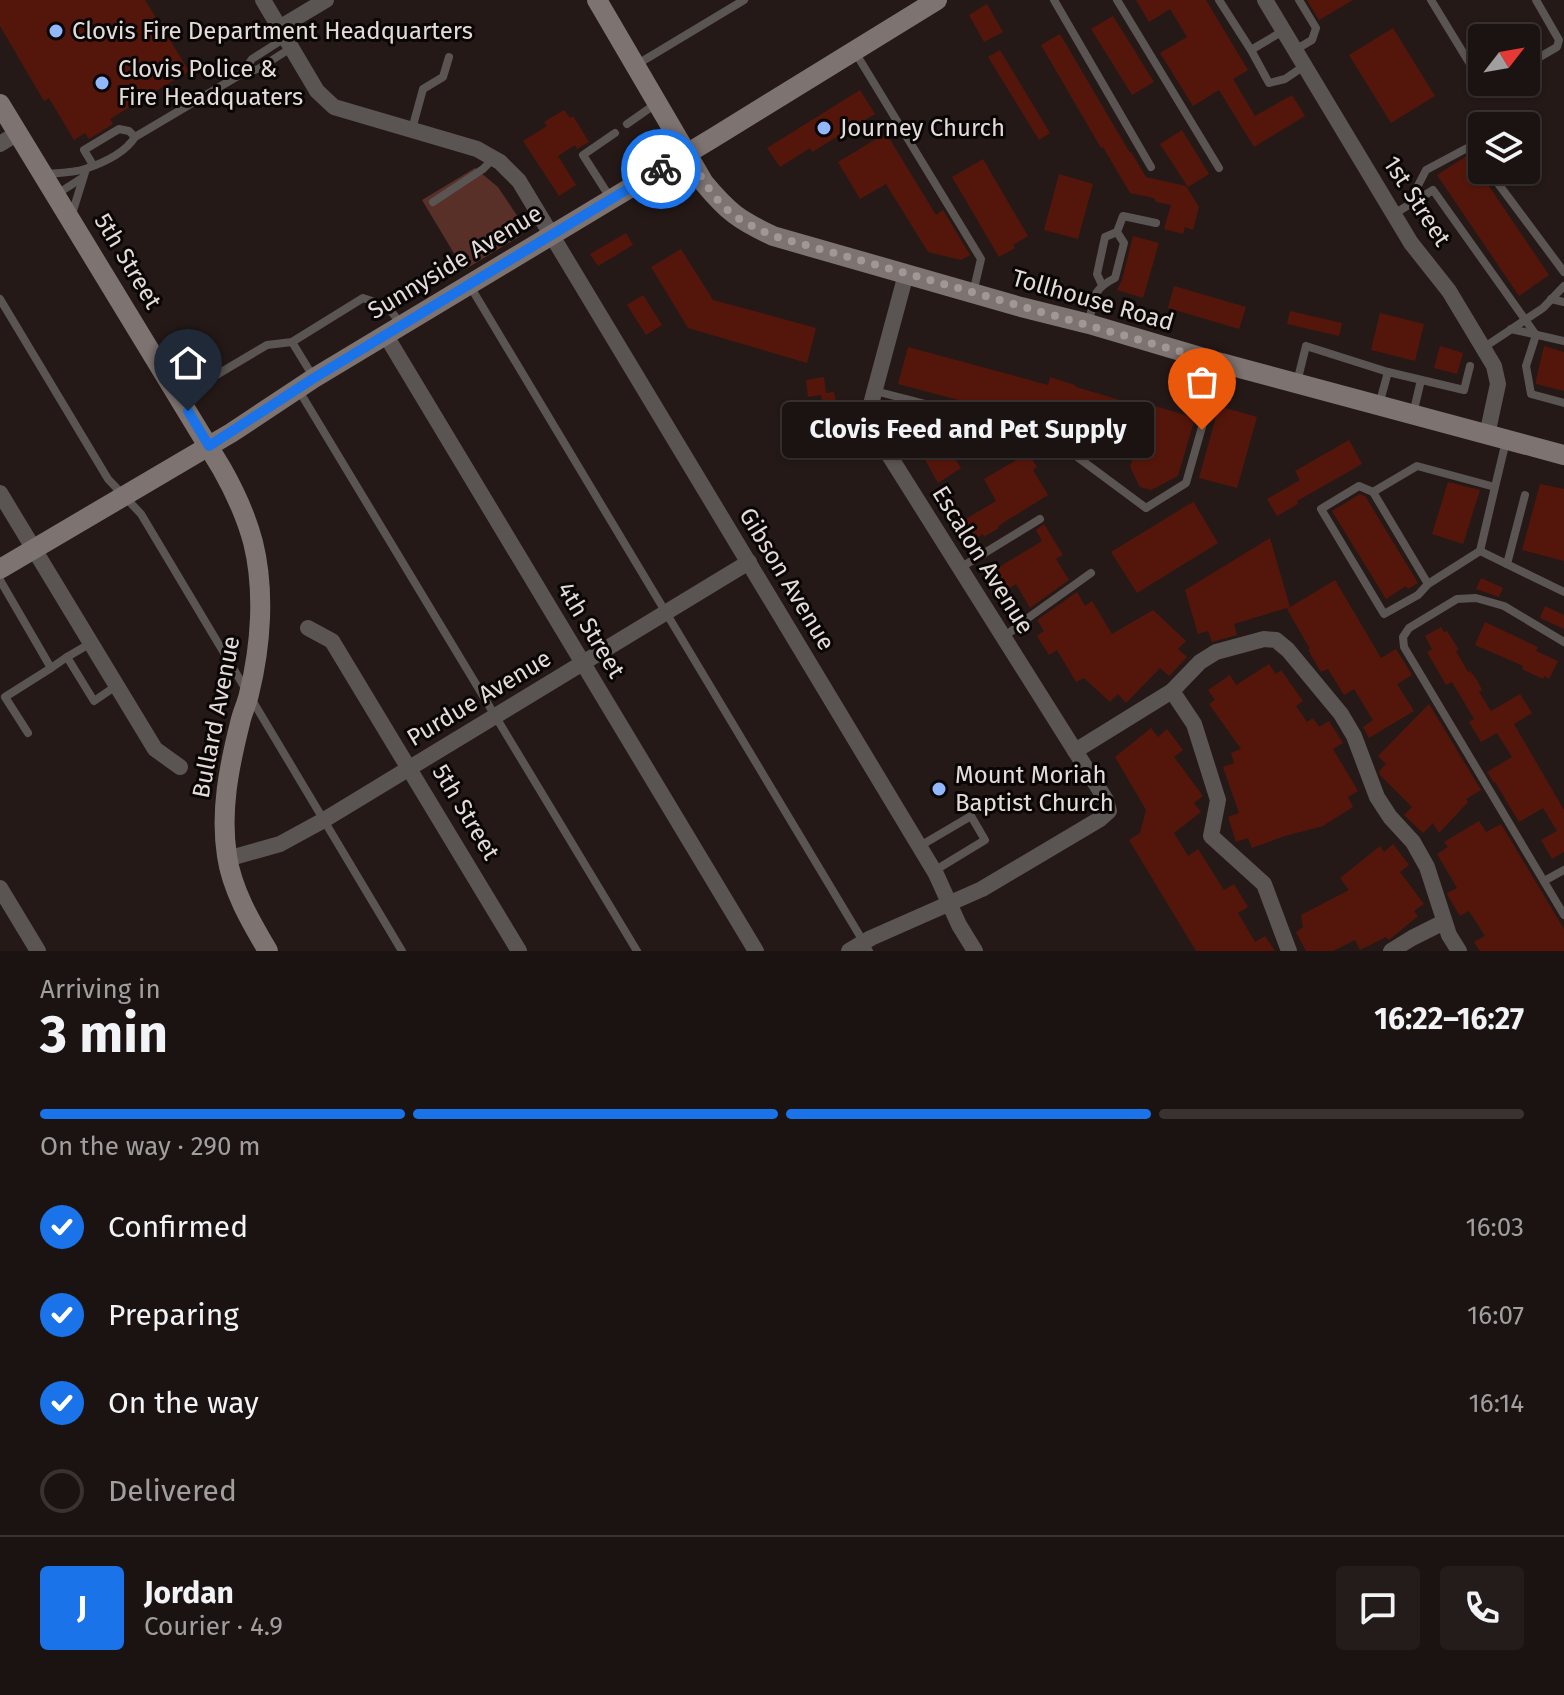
<!DOCTYPE html>
<html lang="en">
<head>
<meta charset="utf-8">
<style>
  body { margin:0; font-family:"Fira Sans",sans-serif; background:#241c1a; color:#f1f3f6; height:100vh; display:flex; flex-direction:column; font-size:30px; white-space:nowrap }
  * { box-sizing:border-box; margin:0 }
  p { font-size:26px; color:#a09e9f }
  .icon { flex:none; width:44px; height:44px; fill:none; stroke:currentColor; stroke-width:2; stroke-linecap:round; stroke-linejoin:round }
  .map { position:relative; height:951px; overflow:hidden }
  .details { display:flex; flex-direction:column; background:#1b1311; flex:1 }
  .details>* { flex:none }
  .needle { width:52px; rotate:59deg }
  .fabs { position:absolute; left:1468px; top:24px; display:grid; gap:16px }
  .fabs a { display:grid; place-items:center; width:72px; height:72px; border-radius:8px; background:#1b1311; box-shadow:0 2px 6px #0004,0 0 0 2px #393231; font-size:40px }
  .pin { position:absolute; display:grid; place-items:center; width:68px; height:68px; color:#fff; margin:-82px -34px; border-radius:50% 50% 50% 0; rotate:-45deg; box-shadow:0 0 8px #0007 }
  .pin .icon { rotate:45deg }
  .courier { position:absolute; display:grid; place-items:center; width:80px; height:80px; margin:-40px; border:6px solid #1a73e8; border-radius:50%; background:#fff; color:#222; box-shadow:0 2px 10px #0007 }
  .bubble { position:absolute; height:56px; border-radius:8px; background:#1b1311; box-shadow:0 2px 6px #0004,0 0 0 2px #393231; font-size:26px; font-weight:700; line-height:56px; text-align:center }
  .headline em { font-style:normal; font-weight:700 }
  .headline div { display:flex; flex-direction:column-reverse }
  .headline { display:flex; align-items:center; justify-content:space-between; height:136px; padding:0 40px }
  h1 { font-size:52px; font-weight:700; line-height:60px }
  .bar { display:grid; grid-template-columns:repeat(4,1fr); gap:12px 8px; align-content:center; height:96px; padding:0 40px }
  .bar i { height:10px; border-radius:6px; background:#393231 }
  .bar .active { background:#1a73e8 }
  .bar p { grid-column:span 4 }
  .line { display:flex; align-items:center; gap:20px; padding:0 40px; border-top:2px solid #393231 }
  .line div { flex:1 }
  .round { display:grid; place-items:center; flex:none; width:84px; height:84px; border-radius:8px; background:#241c1a }
  ol { padding:0 40px; list-style:none }
  li { display:flex; align-items:center; gap:24px; height:88px }
  li p { margin-inline-start:auto }
  li .icon { padding:8px; border-radius:50%; background:#1a73e8; color:#fff; stroke-width:4 }
  li:last-child { color:#a09e9f }
  li i { width:44px; height:44px; border:4px solid #393231; border-radius:50% }
  .map>svg:first-child { display:block }
</style>
</head>
<body>
<div class="map">
<svg width="1564" height="951" viewBox="0 0 1564 951">
  <rect width="100%" height="100%" fill="#241917"/>
  <!-- green -->
  <path fill="#593028" d="M 475,168 L 498,187 L 524,226 L 522,235 L 464,270 L 422,200 Z"/>
  <!-- building -->
  <g fill="#54160b">
    <path d="M 0,0 L 145,0 L 189,71 L 110,119 L 113,124 L 89,139 L 85,133 L 74,140 L 49,98 L 44,101 L 0,26 Z"/>
    <path d="M 1136,0 L 1206,0 L 1248,70 L 1233,79 L 1255,116 L 1292,95 L 1305,116 L 1254,147 L 1219,90 L 1193,106 L 1160,53 L 1187,37 L 1170,9 L 1149,22 Z"/>
    <path d="M 1307,0 L 1353,0 L 1319,20 Z"/>
    <path d="M 987,4 L 1003,32 L 984,42 L 969,15 Z"/>
    <path d="M 1113,16 L 1154,82 L 1132,95 L 1091,29 Z"/>
    <path d="M 1393,28 L 1435,96 L 1391,123 L 1349,55 Z"/>
    <path d="M 1060,34 L 1130,153 L 1131,152 L 1146,177 L 1186,186 L 1199,207 L 1193,230 L 1185,227 L 1183,234 L 1164,229 L 1171,205 L 1156,202 L 1154,198 L 1130,193 L 1103,147 L 1101,148 L 1041,45 Z"/>
    <path d="M 1000,50 L 1050,133 L 1039,140 L 988,57 Z"/>
    <path d="M 860,90 L 875,114 L 812,152 L 810,148 L 780,167 L 767,148 Z"/>
    <path d="M 564,110 L 570,118 L 573,116 L 589,142 L 577,149 L 575,145 L 558,156 L 576,185 L 559,196 L 523,141 L 547,126 L 544,122 Z"/>
    <path d="M 1182,130 L 1209,174 L 1188,187 L 1160,144 Z"/>
    <path d="M 886,133 L 936,215 L 943,210 L 970,255 L 961,260 L 928,252 L 886,184 L 860,199 L 838,162 Z"/>
    <path d="M 1468,155 L 1549,275 L 1519,296 L 1437,175 Z"/>
    <path d="M 983,159 L 1028,236 L 1013,245 L 1015,248 L 999,257 L 952,177 Z"/>
    <path d="M 1059,174 L 1093,184 L 1078,239 L 1044,230 Z"/>
    <path d="M 626,233 L 633,245 L 598,266 L 590,254 Z"/>
    <path d="M 1133,236 L 1159,243 L 1143,298 L 1117,290 L 1122,280 Z"/>
    <path d="M 681,249 L 713,300 L 816,328 L 807,363 L 688,328 L 651,267 Z"/>
    <path d="M 1174,286 L 1246,307 L 1239,329 L 1168,308 Z"/>
    <path d="M 643,295 L 662,325 L 646,335 L 627,305 Z"/>
    <path d="M 1290,311 L 1342,323 L 1339,336 L 1287,324 Z"/>
    <path d="M 1380,313 L 1424,324 L 1415,361 L 1371,350 Z"/>
    <path d="M 1440,346 L 1463,353 L 1457,374 L 1434,368 Z"/>
    <path d="M 1544,346 L 1564,352 L 1564,391 L 1536,384 L 1536,380 Z"/>
    <path d="M 908,347 L 1048,385 L 1050,377 L 1075,385 L 1076,387 L 1140,406 L 1145,403 L 1195,418 L 1178,476 L 1151,490 L 1140,487 L 1130,467 L 1133,457 L 1066,437 L 1065,435 L 1036,425 L 1038,421 L 898,384 Z"/>
    <path d="M 824,377 L 826,393 L 834,392 L 840,426 L 844,428 L 847,437 L 834,442 L 837,455 L 821,459 L 814,432 L 826,429 L 821,395 L 808,397 L 806,380 Z"/>
    <path d="M 1219,406 L 1257,417 L 1237,488 L 1199,478 Z"/>
    <path d="M 944,430 L 953,445 L 948,448 L 961,468 L 938,483 L 918,447 Z"/>
    <path d="M 1349,440 L 1362,464 L 1297,501 L 1298,504 L 1277,516 L 1267,499 L 1300,480 L 1295,471 Z"/>
    <path d="M 1028,453 L 1037,467 L 1033,470 L 1048,495 L 998,526 L 999,528 L 984,537 L 983,534 L 975,539 L 964,520 L 996,501 L 984,479 Z"/>
    <path d="M 1448,482 L 1480,490 L 1463,544 L 1432,534 Z"/>
    <path d="M 1540,484 L 1564,489 L 1564,561 L 1522,550 Z"/>
    <path d="M 1360,494 L 1365,496 L 1418,583 L 1408,589 L 1406,586 L 1386,599 L 1332,511 Z"/>
    <path d="M 1193,501 L 1218,543 L 1137,593 L 1111,552 L 1191,503 L 1192,504 Z"/>
    <path d="M 1044,524 L 1063,555 L 1056,559 L 1069,580 L 1030,608 L 1016,584 L 1008,589 L 996,569 L 1042,541 L 1036,530 Z"/>
    <path d="M 1270,538 L 1290,607 L 1234,624 L 1237,635 L 1212,642 L 1208,631 L 1198,634 L 1185,590 Z"/>
    <path d="M 1481,578 L 1503,588 L 1499,597 L 1476,589 Z"/>
    <path d="M 1335,580 L 1381,658 L 1396,649 L 1412,675 L 1397,684 L 1414,711 L 1369,738 L 1363,727 L 1373,720 L 1354,689 L 1344,695 L 1328,669 L 1321,672 L 1308,650 L 1310,649 L 1287,609 Z"/>
    <path d="M 1077,592 L 1085,606 L 1092,601 L 1112,634 L 1153,610 L 1186,641 L 1178,649 L 1187,657 L 1169,676 L 1160,668 L 1126,703 L 1118,694 L 1110,702 L 1084,678 L 1076,682 L 1057,650 L 1049,655 L 1037,636 L 1044,631 L 1037,620 Z"/>
    <path d="M 1545,606 L 1564,615 L 1564,629 L 1540,618 Z"/>
    <path d="M 1485,622 L 1538,647 L 1536,651 L 1558,661 L 1549,679 L 1544,676 L 1543,679 L 1522,669 L 1523,666 L 1475,645 Z"/>
    <path d="M 1441,627 L 1444,632 L 1447,631 L 1459,650 L 1456,651 L 1468,672 L 1470,671 L 1477,680 L 1482,690 L 1479,692 L 1491,711 L 1520,694 L 1532,713 L 1514,724 L 1564,810 L 1564,852 L 1552,859 L 1541,840 L 1557,831 L 1543,808 L 1519,822 L 1495,782 L 1494,783 L 1487,772 L 1512,757 L 1497,733 L 1481,742 L 1469,722 L 1474,719 L 1452,682 L 1446,685 L 1427,652 L 1432,649 L 1425,636 Z"/>
    <path d="M 1269,664 L 1276,674 L 1281,670 L 1303,701 L 1296,706 L 1307,722 L 1313,718 L 1319,727 L 1329,721 L 1343,743 L 1333,749 L 1358,791 L 1348,797 L 1353,807 L 1323,826 L 1285,836 L 1252,848 L 1248,838 L 1236,842 L 1228,817 L 1239,813 L 1223,767 L 1234,763 L 1231,753 L 1241,749 L 1209,704 L 1215,700 L 1208,690 L 1230,675 L 1236,685 Z"/>
    <path d="M 1429,704 L 1481,790 L 1466,799 L 1468,802 L 1439,833 L 1433,823 L 1423,833 L 1404,815 L 1412,807 L 1380,775 L 1379,771 L 1386,764 L 1378,756 Z"/>
    <path d="M 1151,728 L 1158,737 L 1167,729 L 1183,750 L 1174,757 L 1203,796 L 1194,803 L 1201,812 L 1174,833 L 1188,856 L 1198,849 L 1224,890 L 1234,884 L 1248,907 L 1238,913 L 1255,942 L 1265,936 L 1275,951 L 1196,951 L 1129,840 L 1140,833 L 1146,810 L 1115,757 Z"/>
    <path d="M 1479,821 L 1486,832 L 1501,824 L 1564,929 L 1564,951 L 1480,951 L 1474,942 L 1485,936 L 1469,911 L 1460,916 L 1448,896 L 1447,893 L 1457,888 L 1437,854 L 1448,847 L 1444,842 Z"/>
    <path d="M 1393,844 L 1409,865 L 1400,872 L 1424,904 L 1414,911 L 1418,916 L 1389,940 L 1386,937 L 1360,950 L 1355,940 L 1333,951 L 1306,951 L 1296,932 L 1303,927 L 1301,915 L 1349,890 L 1340,878 L 1380,846 L 1384,852 Z"/>
  </g>
  <g fill="none" stroke-linecap="round" stroke-linejoin="round">
    <!-- lane -->
    <g stroke="#5a5452" stroke-width="8">
      <path d="M 1054,0 L 1151,167"/>
      <path d="M 1117,0 L 1219,168"/>
      <path d="M 1219,0 L 1251,50 L 1269,83 L 1285,79 L 1304,66"/>
      <path d="M 1431,0 L 1481,82 L 1488,86 L 1495,82"/>
      <path d="M 1251,50 L 1283,31"/>
      <path d="M 1295,50 L 1312,40 L 1316,28 L 1299,0"/>
      <path d="M 855,52 L 981,259 L 973,293"/>
      <path d="M 636,65 L 744,0"/>
      <path d="M 1526,65 L 1557,47 L 1559,40 L 1536,0"/>
      <path d="M 243,72 L 252,59 L 285,38"/>
      <path d="M 627,124 L 657,103"/>
      <path d="M 412,129 L 423,89 L 443,77 L 449,57"/>
      <path d="M 93,165 L 84,150 L 119,129 L 129,131 L 135,137"/>
      <path d="M 1488,170 L 1564,272"/>
      <path d="M 45,174 C 58,173 73,173 85,169 C 103,163 125,153 135,137 L 243,73 L 258,69 L 291,48"/>
      <path d="M 57,194 L 82,178"/>
      <path d="M 611,199 L 583,155 L 615,133"/>
      <path d="M 433,202 L 483,169 L 493,159"/>
      <path d="M 1409,203 L 1426,170 L 1471,146 L 1482,161"/>
      <path d="M 72,214 L 86,169"/>
      <path d="M 1394,214 L 1433,190 L 1536,335 L 1526,366 L 1531,394 L 1564,403"/>
      <path d="M 1102,285 L 1097,274 L 1105,237 L 1117,232"/>
      <path d="M 470,286 L 869,951"/>
      <path d="M 0,299 L 108,479 L 141,514 L 402,951"/>
      <path d="M 1551,299 L 1564,302"/>
      <path d="M 1089,323 C 1094,299 1091,290 1115,278 L 1124,243 L 1117,232 L 1123,216 L 1156,223"/>
      <path d="M 1511,329 L 1564,341"/>
      <path d="M 1483,348 L 1543,308 L 1564,286"/>
      <path d="M 314,378 L 292,342 L 363,298 L 387,306 L 401,324"/>
      <path d="M 1297,382 L 1306,346 L 1388,372"/>
      <path d="M 298,389 L 637,951"/>
      <path d="M 875,391 L 1049,436 L 1146,508 L 1186,483 L 1220,364"/>
      <path d="M 181,396 L 267,345 L 292,342"/>
      <path d="M 1379,405 L 1388,372 L 1464,390 L 1470,366"/>
      <path d="M 1413,414 L 1421,380"/>
      <path d="M 1495,487 L 1480,551 L 1428,584 L 1373,492 L 1417,466 L 1495,487 L 1506,441"/>
      <path d="M 1373,492 L 1359,486 L 1321,509 L 1384,614 L 1418,595 L 1428,584"/>
      <path d="M 1480,551 L 1564,592"/>
      <path d="M 1507,564 L 1525,495"/>
      <path d="M 960,568 L 1040,519"/>
      <path d="M 0,580 L 51,668 L 5,697 L 28,733"/>
      <path d="M 1004,637 L 1028,618 L 1091,573"/>
      <path d="M 1564,642 L 1504,606 L 1476,598 L 1457,599 L 1409,628 L 1403,637 L 1404,647 L 1564,915"/>
      <path d="M 67,657 L 91,643"/>
      <path d="M 51,668 L 67,657 L 94,701 L 116,686"/>
      <path d="M 920,846 L 971,816 L 985,840 L 934,871"/>
      <path d="M 1544,881 L 1564,870"/>
    </g>
    <!-- street -->
    <g stroke="#5a5452" stroke-width="16">
      <path d="M 263,0 L 317,91 L 334,107 L 477,149 L 500,162 L 519,181 L 936,874 L 959,925 L 975,951"/>
      <path d="M 1265,0 L 1411,243 L 1449,291 L 1494,366 L 1498,384 L 1487,435"/>
      <path d="M 279,28 L 326,0"/>
      <path d="M 0,144 L 18,133"/>
      <path d="M 385,334 L 756,951"/>
      <path d="M 0,493 L 155,749 L 180,767"/>
      <path d="M 308,628 L 332,641 L 519,951"/>
      <path d="M 1172,691 L 1194,724 L 1218,800 L 1211,836 L 1264,884 L 1289,951"/>
      <path d="M 1075,751 L 1172,691 L 1200,662 L 1216,652 L 1264,639 L 1276,640 L 1288,650 L 1341,714 L 1354,736 L 1377,797 L 1390,817 L 1413,842 L 1427,867 L 1449,935 L 1459,951"/>
      <path d="M 227,859 L 280,844 L 324,820 L 749,562"/>
      <path d="M 0,888 L 38,951"/>
      <path d="M 849,951 L 871,938 L 982,889 L 1100,819 L 1109,811 L 1106,800 L 877,436 L 871,404 L 906,274"/>
      <path d="M 1391,951 L 1412,938 L 1444,922"/>
    </g>
    <!-- secondary -->
    <g stroke="#7d7371" stroke-width="20">
      <path d="M 597,0 L 704,183 C 728,212 739,220 773,236 L 1021,307 L 1089,324 L 1221,363 L 1564,455"/>
      <path d="M 0,104 L 222,469 C 235,492 246,516 253,542 C 265,590 261,646 249,694 C 247,704 242,713 240,723 C 229,767 220,811 227,856 C 232,890 251,922 268,951"/>
      <path d="M 0,569 L 231,433 L 314,378 L 713,138 L 937,0"/>
    </g>
  </g>
  <g fill="none" stroke-linecap="round" stroke-linejoin="round">
    <!-- done -->
    <path stroke="#a19896" stroke-width="8" stroke-dasharray="0 14.4" d="M 661,169 L 687,153 C 701,177 715,203 738,218 C 749,225 761,230 773,236 C 922,277 1071,321 1221,363 L 1202,430"/>
    <!-- route -->
    <path stroke="#1a73e8" stroke-width="10" d="M 188,411 L 209,446 L 314,378 L 661,169"/>
  </g>
  <!-- markers -->
  <g fill="#92b7fd" stroke="#0a0605" stroke-width="3">
    <circle cx="56" cy="31" r="8"/>
    <circle cx="102" cy="83" r="8"/>
    <circle cx="824" cy="128" r="8"/>
    <circle cx="939" cy="789" r="8"/>
  </g>
  <g text-anchor="middle" stroke-width="6" stroke-linejoin="round" paint-order="stroke">
    <!-- poi labels -->
    <g font-size="24" fill="#e4dcda" stroke="#0a0605" text-anchor="start">
      <text x="72" y="39">Clovis Fire Department Headquarters</text>
      <text x="118" y="77">Clovis Police &amp;<tspan x="118" dy="28">Fire Headquaters</tspan></text>
      <text x="840" y="136">Journey Church</text>
      <text x="955" y="783">Mount Moriah<tspan x="955" dy="28">Baptist Church</tspan></text>
    </g>
    <!-- street labels -->
    <g font-size="24" fill="#e4dcda" stroke="#0a0605">
      <text transform="translate(1417 201) rotate(57)" y="8">1st Street</text>
      <text transform="translate(128 261) rotate(59)" y="8">5th Street</text>
      <text transform="translate(455 262) rotate(-31)" y="8">Sunnyside Avenue</text>
      <text transform="translate(1093 300) rotate(16)" y="8">Tollhouse Road</text>
      <text transform="translate(983 560) rotate(58)" y="8">Escalon Avenue</text>
      <text transform="translate(787 579) rotate(59)" y="8">Gibson Avenue</text>
      <text transform="translate(591 630) rotate(59)" y="8">4th Street</text>
      <text transform="translate(479 698) rotate(-31)" y="8">Purdue Avenue</text>
      <text transform="translate(216 717) rotate(-79)" y="8">Bullard Avenue</text>
      <text transform="translate(466 812) rotate(59)" y="8">5th Street</text>
    </g>
  </g>
</svg>
<div class="fabs">
<a><svg class="needle" viewBox="-14 -14 28 28"><path d="M0-13l5 13h-10z" fill="#e53935"/><path d="M0 13l5-13h-10z" fill="#a09e9f"/></svg></a>
<a><svg class="icon" aria-label="layers" viewBox="0 0 24 24"><path d="M12 4l9 5-9 5-9-5zM3 14l9 5 9-5"/></svg></a>
</div>
<div class="pin" style="left:1202px;top:430px;background:#ea580c"><svg class="icon" aria-label="bag" viewBox="0 0 24 24"><path d="M5 8h14l-1 12H6zM9 8a3 3 0 0 1 6 0"/></svg></div>
<div class="pin" style="left:188px;top:411px;background:#1f2937"><svg class="icon" aria-label="home" viewBox="0 0 24 24"><path d="M3 11l9-7 9 7M6 9v11h12V9"/></svg></div>
<div class="courier" style="left:661px;top:169px"><svg class="icon" aria-label="bike" viewBox="0 0 24 24"><circle cx="6" cy="16" r="4"/><circle cx="18" cy="16" r="4"/><path d="M6 16l4-8h5l3 8M10 8l3 8H6M13 5h3"/></svg></div>
<div class="bubble" style="left:782px;top:402px;width:372px">Clovis Feed and Pet Supply</div>
</div>
<section class="details">
<div class="headline"><div><h1>3 min</h1><p>Arriving in</p></div><em>16:22–16:27</em></div>
<div class="bar"><i class="active"></i><i class="active"></i><i class="active"></i><i></i><p>On the way · 290 m</p></div>
<ol>
<li><svg class="icon" aria-label="check" viewBox="0 0 24 24"><path d="M5 12l5 5 9-10"/></svg>Confirmed<p>16:03</p></li>
<li><svg class="icon" aria-label="check" viewBox="0 0 24 24"><path d="M5 12l5 5 9-10"/></svg>Preparing<p>16:07</p></li>
<li><svg class="icon" aria-label="check" viewBox="0 0 24 24"><path d="M5 12l5 5 9-10"/></svg>On the way<p>16:14</p></li>
<li><i></i>Delivered</li>
</ol>
<div class="line" style="height:144px"><b class="round" style="background:#1a73e8;color:#fff">J</b><div><b>Jordan</b><p>Courier · 4.9</p></div><a class="round"><svg class="icon" aria-label="chat" viewBox="0 0 24 24"><path d="M4 5h16v11H9l-5 4z"/></svg></a><a class="round"><svg class="icon" aria-label="phone" viewBox="0 0 24 24"><path d="M5 4h4l2 5-3 2q2 4 5 5l2-3 5 2v4C11 20 4 13 5 4z"/></svg></a></div>
</section>
</body>
</html>
